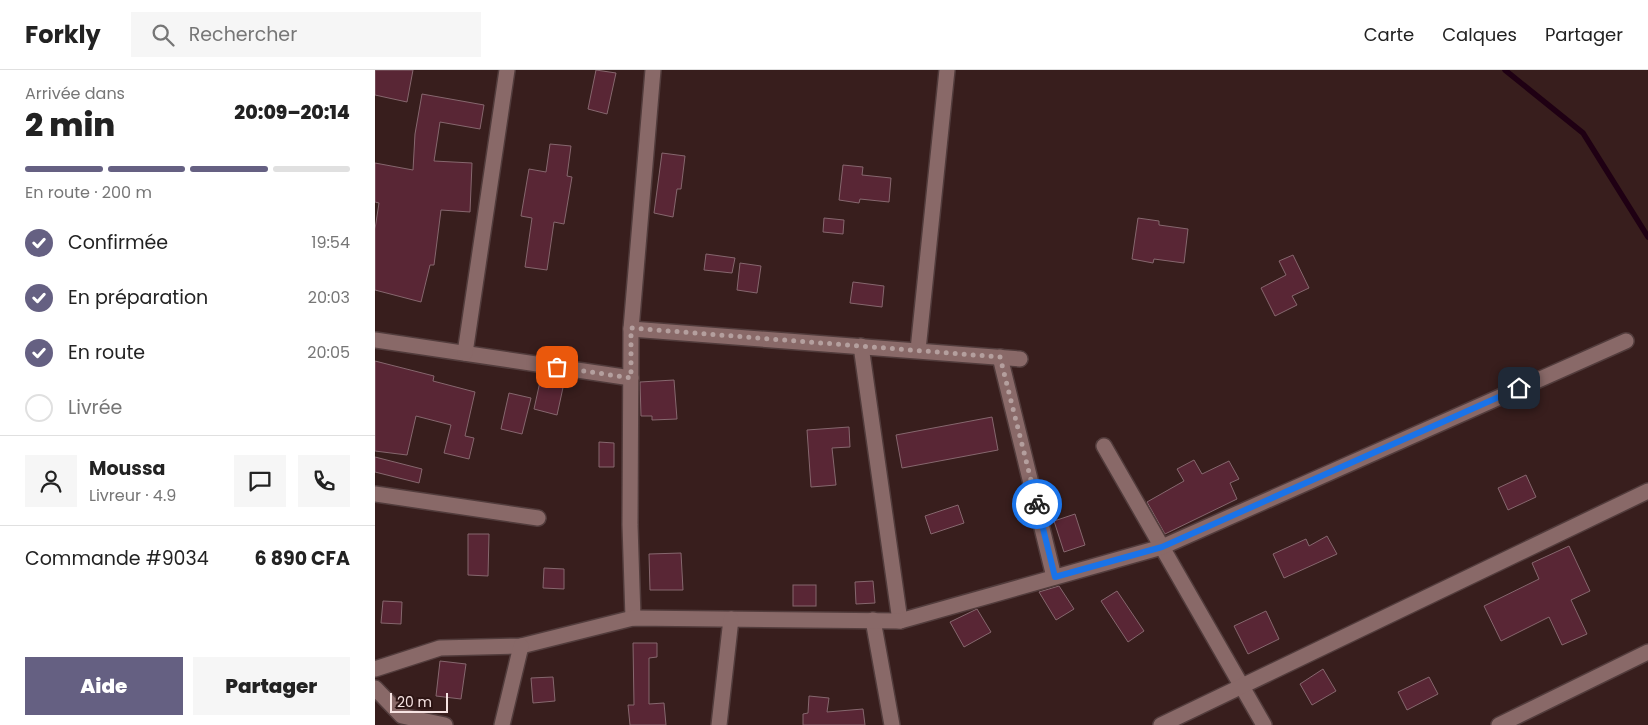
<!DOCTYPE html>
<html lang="fr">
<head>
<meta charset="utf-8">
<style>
  body { margin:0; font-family:Poppins,sans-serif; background:#f6f6f6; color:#222; height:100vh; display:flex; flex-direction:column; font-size:19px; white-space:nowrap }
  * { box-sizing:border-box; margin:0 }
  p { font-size:16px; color:#767676 }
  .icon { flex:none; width:28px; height:28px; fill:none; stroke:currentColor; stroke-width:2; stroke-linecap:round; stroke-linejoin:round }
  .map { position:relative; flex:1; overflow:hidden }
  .panel { display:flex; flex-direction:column; background:#fff; width:375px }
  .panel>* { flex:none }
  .scale { position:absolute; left:15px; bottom:12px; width:58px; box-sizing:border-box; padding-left:5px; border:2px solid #f7e4e3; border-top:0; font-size:14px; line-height:18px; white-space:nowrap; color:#f7e4e3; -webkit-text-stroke:4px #2d1514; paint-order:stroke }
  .pin { position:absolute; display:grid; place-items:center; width:42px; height:42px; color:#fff; margin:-21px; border-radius:10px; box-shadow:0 2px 8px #0006 }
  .courier { position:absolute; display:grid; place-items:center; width:50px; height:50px; margin:-25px; border:4px solid #1a73e8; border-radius:50%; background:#fff; color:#222; box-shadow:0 1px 6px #0007 }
  .summary em { font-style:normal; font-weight:800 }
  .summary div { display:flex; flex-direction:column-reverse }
  .summary { display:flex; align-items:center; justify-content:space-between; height:85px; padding:0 25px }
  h1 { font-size:32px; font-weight:800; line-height:38px }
  .bar { display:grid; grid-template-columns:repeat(4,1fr); gap:8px 5px; align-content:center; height:60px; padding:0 25px }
  .bar i { height:6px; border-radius:4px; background:#e0e0e0 }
  .bar .active { background:#656082 }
  .bar p { grid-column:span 4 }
  .line { display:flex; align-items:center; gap:12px; padding:0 25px; border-top:1px solid #e0e0e0 }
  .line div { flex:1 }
  .round { display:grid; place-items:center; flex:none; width:52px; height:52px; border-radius:0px; background:#f6f6f6 }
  ol { padding:0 25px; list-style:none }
  li { display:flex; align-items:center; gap:15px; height:55px }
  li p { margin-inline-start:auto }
  li .icon { padding:5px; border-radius:50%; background:#656082; color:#fff; stroke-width:4 }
  li:last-child { color:#767676 }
  li i { width:28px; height:28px; border:2px solid #e0e0e0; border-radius:50% }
  .cta { display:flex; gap:10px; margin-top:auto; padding:10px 25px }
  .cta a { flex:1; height:58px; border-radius:0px; background:#656082; color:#fff; font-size:20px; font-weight:800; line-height:58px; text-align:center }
  .cta a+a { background:#f6f6f6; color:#222 }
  header { display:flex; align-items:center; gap:30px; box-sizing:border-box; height:70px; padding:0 25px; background:#fff; border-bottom:1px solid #e0e0e0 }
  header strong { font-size:24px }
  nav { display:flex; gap:28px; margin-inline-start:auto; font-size:18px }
  .search { width:350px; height:45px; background:#f6f6f6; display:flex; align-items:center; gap:12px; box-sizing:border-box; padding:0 18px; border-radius:0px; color:#767676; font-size:19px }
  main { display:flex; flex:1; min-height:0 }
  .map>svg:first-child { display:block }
</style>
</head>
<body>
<header>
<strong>Forkly</strong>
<div class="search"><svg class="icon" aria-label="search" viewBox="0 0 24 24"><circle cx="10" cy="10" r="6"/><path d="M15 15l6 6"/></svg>Rechercher</div>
<nav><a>Carte</a><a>Calques</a><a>Partager</a></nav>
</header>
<main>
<section class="panel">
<div class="summary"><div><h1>2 min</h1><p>Arrivée dans</p></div><em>20:09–20:14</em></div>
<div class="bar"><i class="active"></i><i class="active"></i><i class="active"></i><i></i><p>En route · 200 m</p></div>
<ol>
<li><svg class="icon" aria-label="check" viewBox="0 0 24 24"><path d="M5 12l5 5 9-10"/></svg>Confirmée<p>19:54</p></li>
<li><svg class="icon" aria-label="check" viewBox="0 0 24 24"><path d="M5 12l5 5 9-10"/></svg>En préparation<p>20:03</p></li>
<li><svg class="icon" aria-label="check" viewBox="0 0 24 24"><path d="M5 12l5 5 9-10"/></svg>En route<p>20:05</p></li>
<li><i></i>Livrée</li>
</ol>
<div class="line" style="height:90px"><a class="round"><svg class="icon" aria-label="person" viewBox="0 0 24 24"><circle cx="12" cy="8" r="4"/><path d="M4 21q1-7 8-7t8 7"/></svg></a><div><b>Moussa</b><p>Livreur · 4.9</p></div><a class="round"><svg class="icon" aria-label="chat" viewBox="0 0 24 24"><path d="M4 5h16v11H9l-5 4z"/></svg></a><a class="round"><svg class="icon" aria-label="phone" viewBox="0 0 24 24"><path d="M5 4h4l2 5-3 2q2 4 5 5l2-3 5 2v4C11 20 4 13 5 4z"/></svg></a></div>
<div class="line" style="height:65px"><div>Commande #9034</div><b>6 890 CFA</b></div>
<div class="cta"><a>Aide</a><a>Partager</a></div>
</section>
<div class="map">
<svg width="1273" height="655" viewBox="0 0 1273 655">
  <rect width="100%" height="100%" fill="#381e1d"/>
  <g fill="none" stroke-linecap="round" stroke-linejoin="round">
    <!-- stream -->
    <path stroke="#1f0013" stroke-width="5.5" d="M 1130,0 L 1208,63 L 1273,167"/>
  </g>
  <!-- building -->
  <g fill="#592635" stroke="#86676e">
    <path d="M 0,0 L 38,0 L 32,32 L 0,25 Z"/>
    <path d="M 221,0 L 241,3 L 232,44 L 213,39 Z"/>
    <path d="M 47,24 L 109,35 L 105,59 L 65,52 L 59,91 L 97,93 L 95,142 L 66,140 L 59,195 L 55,195 L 46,232 L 0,220 L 0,159 L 4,133 L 0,132 L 0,93 L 38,100 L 40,64 Z"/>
    <path d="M 175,74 L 196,76 L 192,106 L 197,107 L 189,154 L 179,152 L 172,200 L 150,197 L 157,148 L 146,146 L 154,99 L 171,102 Z"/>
    <path d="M 287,83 L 310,86 L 306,119 L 302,119 L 298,147 L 279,143 Z"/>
    <path d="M 468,95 L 488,97 L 487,105 L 516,108 L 514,132 L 485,129 L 484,133 L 464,130 Z"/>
    <path d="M 449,148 L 469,150 L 468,164 L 448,162 Z"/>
    <path d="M 763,148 L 784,151 L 784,155 L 813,159 L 809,193 L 779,189 L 778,193 L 757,189 Z"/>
    <path d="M 331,184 L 360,188 L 357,203 L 329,200 Z"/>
    <path d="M 918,185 L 934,218 L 917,226 L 922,235 L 900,246 L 886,218 L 911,205 L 904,191 Z"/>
    <path d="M 365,193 L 386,196 L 382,223 L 362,220 Z"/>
    <path d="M 478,212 L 509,216 L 507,237 L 475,233 Z"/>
    <path d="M 0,291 L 59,306 L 58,311 L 100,322 L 90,366 L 99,368 L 94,389 L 69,383 L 76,355 L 41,346 L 32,385 L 0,381 Z"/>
    <path d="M 166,307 L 189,313 L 182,345 L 159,339 Z"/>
    <path d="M 299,310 L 302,349 L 277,350 L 277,346 L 266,346 L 265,312 Z"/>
    <path d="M 134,323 L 156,328 L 147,364 L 126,359 Z"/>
    <path d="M 617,347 L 623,380 L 527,398 L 521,365 Z"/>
    <path d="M 474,357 L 475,377 L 457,378 L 461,415 L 436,417 L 432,360 Z"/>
    <path d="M 224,372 L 239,373 L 239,397 L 224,397 Z"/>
    <path d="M 0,387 L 47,399 L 44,413 L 0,402 Z"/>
    <path d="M 819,390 L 827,404 L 854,391 L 864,409 L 855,413 L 862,429 L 790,464 L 772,432 L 809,411 L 802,399 Z"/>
    <path d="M 1151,405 L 1161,427 L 1133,440 L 1123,418 Z"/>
    <path d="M 583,435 L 589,453 L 556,464 L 550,446 Z"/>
    <path d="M 700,444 L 710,475 L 689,482 L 679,451 Z"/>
    <path d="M 93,464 L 114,464 L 113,506 L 93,505 Z"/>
    <path d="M 952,466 L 962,484 L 909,508 L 898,484 L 931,469 L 934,476 Z"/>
    <path d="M 1194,476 L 1215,521 L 1196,530 L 1212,564 L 1187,575 L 1174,547 L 1126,571 L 1109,536 L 1164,509 L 1157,493 Z"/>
    <path d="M 306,483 L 308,520 L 275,520 L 274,484 Z"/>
    <path d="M 169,498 L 189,499 L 189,519 L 168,518 Z"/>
    <path d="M 498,511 L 500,533 L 481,534 L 480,512 Z"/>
    <rect x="418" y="515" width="23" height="21"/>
    <path d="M 684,516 L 699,539 L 681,550 L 664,522 Z"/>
    <path d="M 742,521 L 769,561 L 753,572 L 726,531 Z"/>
    <path d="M 8,531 L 27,532 L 26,554 L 6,553 Z"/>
    <path d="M 602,539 L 616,562 L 589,577 L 575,552 Z"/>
    <path d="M 891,541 L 904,569 L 873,584 L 859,556 Z"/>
    <path d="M 258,573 L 282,573 L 282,587 L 274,588 L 274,634 L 289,633 L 291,655 L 255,655 L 253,635 L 259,635 Z"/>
    <path d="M 65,591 L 91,594 L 86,629 L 61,626 Z"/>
    <path d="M 948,599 L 961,621 L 937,635 L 925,614 Z"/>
    <path d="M 178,607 L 180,631 L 158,633 L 156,608 Z"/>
    <path d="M 1054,607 L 1063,624 L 1032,640 L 1023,622 Z"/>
    <path d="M 434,626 L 454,628 L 452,642 L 488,639 L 490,655 L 428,655 L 428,644 L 433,643 Z"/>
  </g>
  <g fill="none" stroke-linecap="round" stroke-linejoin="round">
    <!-- minor casing -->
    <g stroke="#523c3c" stroke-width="18">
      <g id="minor">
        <path d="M 256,259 L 645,289"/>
        <path d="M 0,270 L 256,308"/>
        <path d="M 486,276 L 525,551"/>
        <path d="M 543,280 L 572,0"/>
        <path d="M 90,283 L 132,0"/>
        <path d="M 625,287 L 679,507"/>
        <path d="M 729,376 L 889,655"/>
        <path d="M 0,424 L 163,448"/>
        <path d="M 258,548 L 255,455 L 256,259 L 278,0"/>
        <path d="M 498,550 L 517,655"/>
        <path d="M 0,599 L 65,578 L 146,576 L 258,548 L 525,551 L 787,477 L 1251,271"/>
        <path d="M 0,618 L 27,646 L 70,655"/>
        <path d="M 127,655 L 146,576"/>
        <path d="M 344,655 L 356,549"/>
        <path d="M 786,655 L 1273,421"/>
        <path d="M 1124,655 L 1273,582"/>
      </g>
    </g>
    <!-- minor -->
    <use href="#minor" stroke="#896968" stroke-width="15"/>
  </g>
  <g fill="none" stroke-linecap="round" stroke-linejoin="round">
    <!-- done -->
    <path stroke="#b49f9e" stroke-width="5" stroke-dasharray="0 9" d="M 182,297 L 256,308 L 256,258 L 625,287 L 662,434"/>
    <!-- route -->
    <path stroke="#1a73e8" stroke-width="6" d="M 662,434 L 680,507 L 787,477 L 1144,318"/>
  </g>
</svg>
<div class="scale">20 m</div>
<div class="pin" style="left:182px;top:297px;background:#ea580c"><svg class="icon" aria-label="bag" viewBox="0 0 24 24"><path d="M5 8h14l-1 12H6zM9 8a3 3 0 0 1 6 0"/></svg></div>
<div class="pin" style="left:1144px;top:318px;background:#1f2937"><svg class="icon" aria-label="home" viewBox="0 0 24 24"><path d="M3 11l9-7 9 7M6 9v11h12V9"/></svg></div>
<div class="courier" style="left:662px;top:434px"><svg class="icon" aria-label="bike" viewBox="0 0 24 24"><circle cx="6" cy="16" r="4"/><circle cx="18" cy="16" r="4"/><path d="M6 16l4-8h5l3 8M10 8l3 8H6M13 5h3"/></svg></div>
</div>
</main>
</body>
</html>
